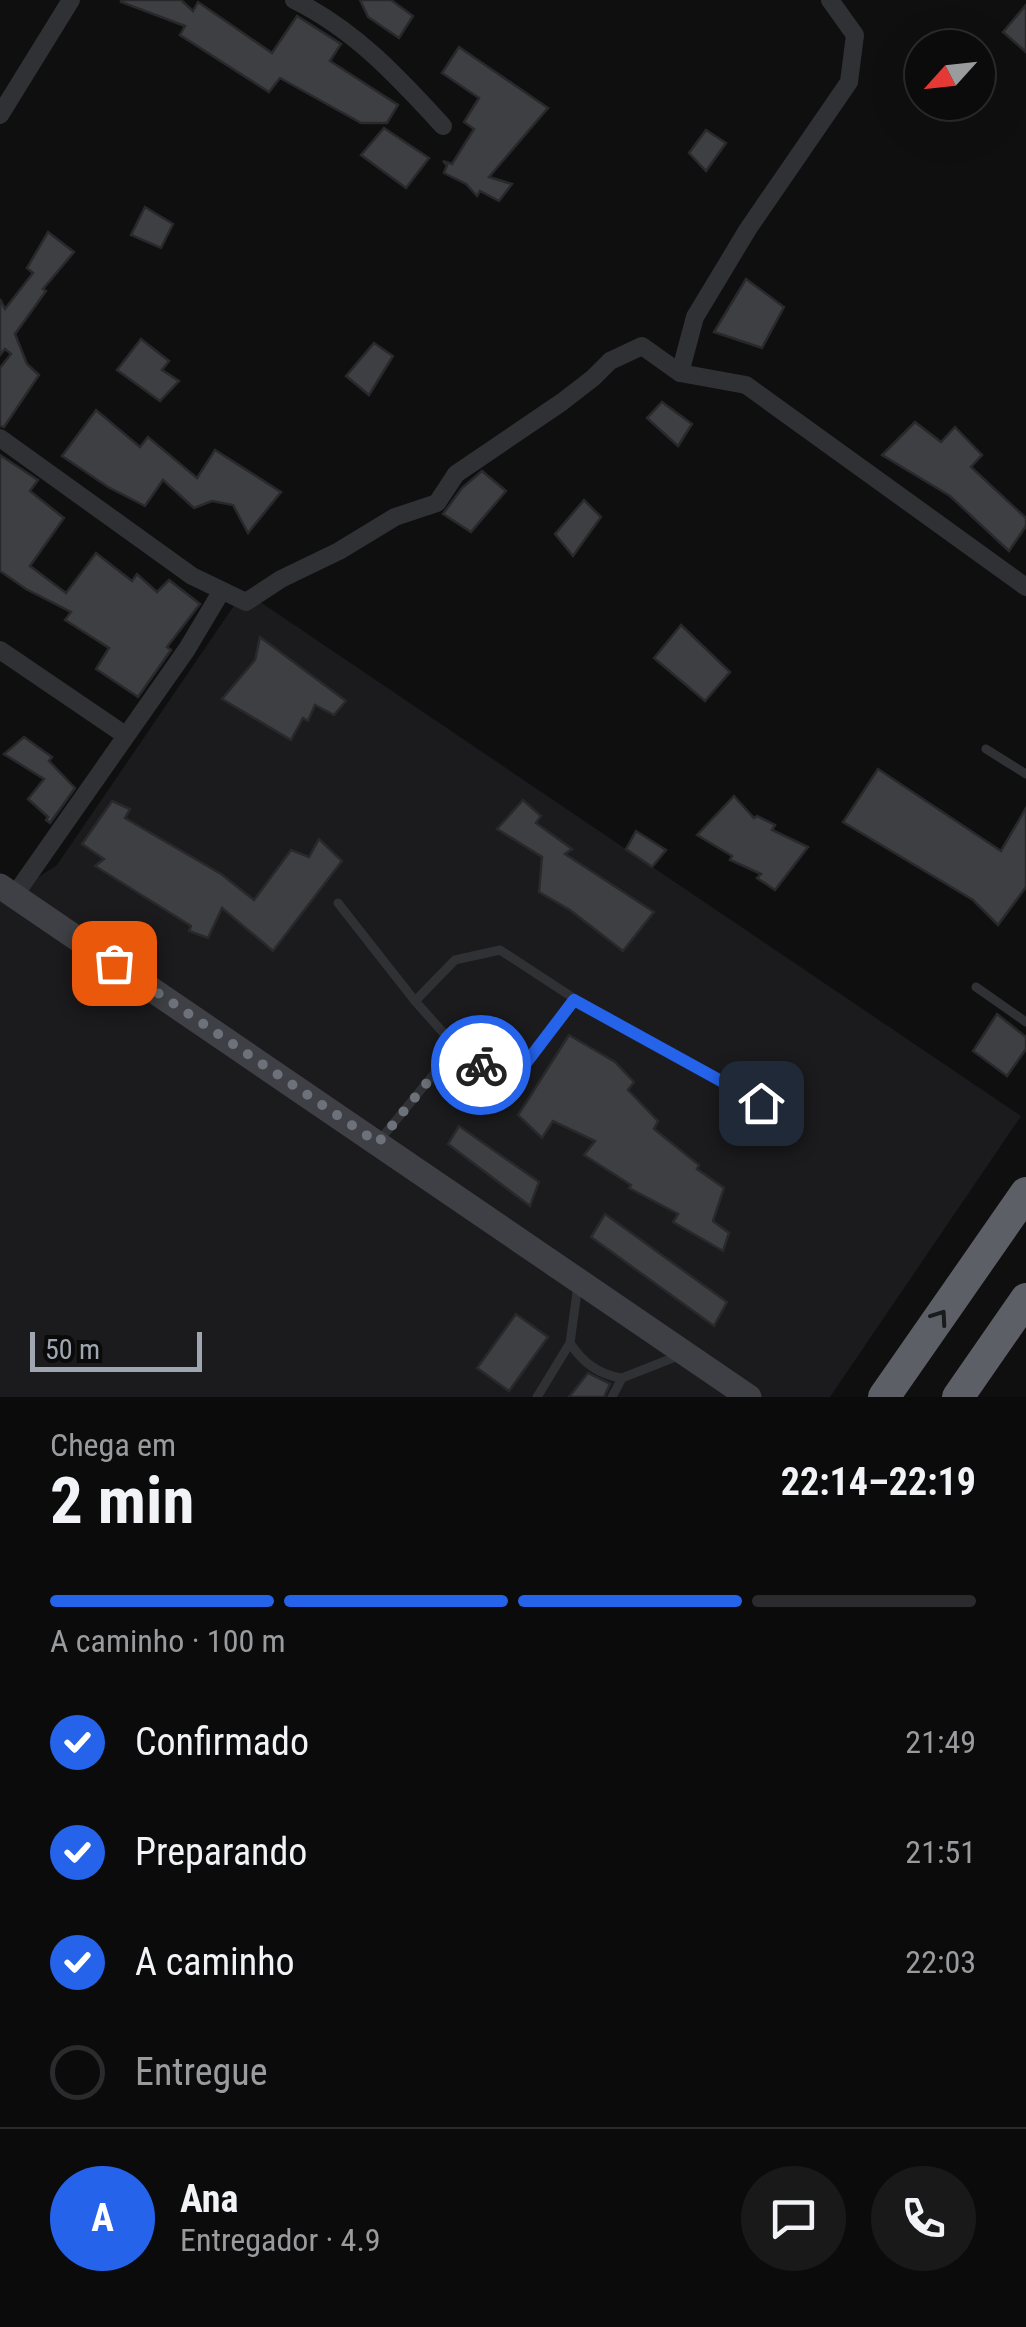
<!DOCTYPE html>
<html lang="pt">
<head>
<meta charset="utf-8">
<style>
  body { margin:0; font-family:"Roboto Condensed",sans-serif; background:#19191a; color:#f1f3f6; height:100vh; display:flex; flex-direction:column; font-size:38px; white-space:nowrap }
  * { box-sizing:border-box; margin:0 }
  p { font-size:32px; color:#9a9b9d }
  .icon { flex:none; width:55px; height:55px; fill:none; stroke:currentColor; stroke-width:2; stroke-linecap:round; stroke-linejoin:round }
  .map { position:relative; height:1397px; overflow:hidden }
  .details { display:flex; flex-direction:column; background:#0b0b0c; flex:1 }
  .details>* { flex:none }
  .needle { width:65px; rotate:243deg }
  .buttons { position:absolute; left:905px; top:30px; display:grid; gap:20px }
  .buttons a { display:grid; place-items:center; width:90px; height:90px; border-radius:50%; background:#0b0b0c; box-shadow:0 10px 40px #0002,0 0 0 2px #2b2b2d; font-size:50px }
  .scale { position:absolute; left:30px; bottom:25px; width:172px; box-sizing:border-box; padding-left:10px; border:5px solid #a0a6b1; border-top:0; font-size:28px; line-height:35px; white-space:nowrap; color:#a0a6b1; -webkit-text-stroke:8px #0a0a0b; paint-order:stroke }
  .pin { position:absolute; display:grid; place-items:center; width:85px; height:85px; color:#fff; margin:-42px; border-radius:20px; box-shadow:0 5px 15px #0006 }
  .courier { position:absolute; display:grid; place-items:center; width:100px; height:100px; margin:-50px; border:8px solid #2563eb; border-radius:50%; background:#fff; color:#222; box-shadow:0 2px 12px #0007 }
  .head em { font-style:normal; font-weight:700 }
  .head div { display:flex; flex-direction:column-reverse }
  .head { display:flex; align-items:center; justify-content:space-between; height:170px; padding:0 50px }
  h1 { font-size:65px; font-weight:700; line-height:75px }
  .bar { display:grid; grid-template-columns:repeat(4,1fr); gap:15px 10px; align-content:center; height:120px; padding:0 50px }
  .bar i { height:12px; border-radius:8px; background:#2b2b2d }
  .bar .on { background:#2563eb }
  .bar p { grid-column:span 4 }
  .line { display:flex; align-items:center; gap:25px; padding:0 50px; border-top:2px solid #2b2b2d }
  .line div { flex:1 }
  .round { display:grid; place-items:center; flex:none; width:105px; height:105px; border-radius:52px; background:#19191a }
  ol { padding:0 50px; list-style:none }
  li { display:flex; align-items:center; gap:30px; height:110px }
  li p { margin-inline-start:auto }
  li .icon { padding:10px; border-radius:50%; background:#2563eb; color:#fff; stroke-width:4 }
  li:last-child { color:#9a9b9d }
  li i { width:55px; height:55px; border:5px solid #2b2b2d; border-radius:50% }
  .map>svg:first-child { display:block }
</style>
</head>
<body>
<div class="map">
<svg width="1026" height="1397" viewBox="0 0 1026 1397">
  <rect width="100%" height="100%" fill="#0f0f10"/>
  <!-- built -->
  <path fill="#1b1b1d" d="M 244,591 L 1021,1116 L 830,1397 L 0,1397 L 0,902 L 57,865 Z"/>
  <!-- building -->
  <g fill="#3e3f43" stroke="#29292c" stroke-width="2.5">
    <path d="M 121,0 L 181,0 L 193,11 L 198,2 L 272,53 L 297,16 L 341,44 L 330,61 L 398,105 L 387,123 L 361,123 L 280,78 L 269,92 L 180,35 L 185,26 L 121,2 Z"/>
    <path d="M 360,0 L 391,0 L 413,16 L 399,38 L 368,17 Z"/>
    <path d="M 1026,5 L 1026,52 L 1003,32 Z"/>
    <path d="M 459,47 L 548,108 L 489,177 L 512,184 L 499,201 L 480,191 L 477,196 L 466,184 L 444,173 L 447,165 L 443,161 L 452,164 L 474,129 L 464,122 L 479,98 L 442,73 Z"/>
    <path d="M 384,128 L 429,158 L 406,188 L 361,155 Z"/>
    <path d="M 706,130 L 726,143 L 706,171 L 689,153 Z"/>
    <path d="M 145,207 L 173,224 L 161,248 L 131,235 Z"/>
    <path d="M 48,232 L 74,252 L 43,289 L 46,291 L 15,334 L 27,364 L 39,375 L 4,427 L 0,426 L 0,368 L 11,354 L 5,349 L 0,355 L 0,299 L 5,309 L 33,273 L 27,268 Z"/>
    <path d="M 746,279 L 784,307 L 762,348 L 714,332 Z"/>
    <path d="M 141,339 L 169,361 L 162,370 L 179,381 L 160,401 L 117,370 Z"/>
    <path d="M 374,343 L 393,356 L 369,395 L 346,376 Z"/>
    <path d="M 662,402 L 692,424 L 678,446 L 647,418 Z"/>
    <path d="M 96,410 L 140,447 L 148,437 L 197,478 L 215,450 L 281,492 L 248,533 L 233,505 L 212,501 L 194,508 L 163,480 L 145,506 L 108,487 L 62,456 Z"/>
    <path d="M 915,422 L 941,442 L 955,427 L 982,455 L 971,467 L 1026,518 L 1026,526 L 1009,551 L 950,496 L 882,455 Z"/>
    <path d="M 0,455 L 38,480 L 30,491 L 64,518 L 30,566 L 66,593 L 96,553 L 132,581 L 137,574 L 157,592 L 169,580 L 200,604 L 167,647 L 171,650 L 138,697 L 96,669 L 109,648 L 65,620 L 71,612 L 26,589 L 0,571 Z"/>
    <path d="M 482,471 L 506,491 L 471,532 L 443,514 L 462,488 Z"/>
    <path d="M 584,500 L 601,517 L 573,556 L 555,534 Z"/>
    <path d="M 681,625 L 730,672 L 705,701 L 654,658 Z"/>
    <path d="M 260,637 L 346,701 L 334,715 L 315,705 L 308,721 L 303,718 L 291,740 L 222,699 L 255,660 Z"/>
    <path d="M 24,737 L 52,757 L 49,761 L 75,788 L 50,823 L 46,820 L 48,817 L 28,799 L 44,779 L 4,754 Z"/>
    <path d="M 878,769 L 1001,851 L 1026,808 L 1026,887 L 998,925 L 973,900 L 843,822 Z"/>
    <path d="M 734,796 L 754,818 L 757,816 L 775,825 L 772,830 L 808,847 L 775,890 L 757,878 L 761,874 L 730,860 L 732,856 L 697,835 Z"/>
    <path d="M 523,800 L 541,816 L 536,823 L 572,849 L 565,854 L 654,912 L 623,951 L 570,910 L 539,892 L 542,857 L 497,829 Z"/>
    <path d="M 112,801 L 130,809 L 125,818 L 221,874 L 254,900 L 291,850 L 309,857 L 319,839 L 342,861 L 273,951 L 222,908 L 208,938 L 189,931 L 191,926 L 95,866 L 104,859 L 82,844 Z"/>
    <path d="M 636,831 L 666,850 L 652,867 L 626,849 Z"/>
    <path d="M 997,1014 L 1026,1037 L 1026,1049 L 1007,1076 L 973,1051 Z"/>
    <path d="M 569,1035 L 615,1062 L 634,1082 L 628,1090 L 658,1121 L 654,1129 L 699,1165 L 697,1169 L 724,1188 L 713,1221 L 729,1233 L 723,1251 L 673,1222 L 678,1214 L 629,1188 L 631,1185 L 584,1155 L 595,1141 L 553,1121 L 542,1138 L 518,1115 Z"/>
    <path d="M 459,1126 L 539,1182 L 530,1206 L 448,1144 Z"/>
    <path d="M 605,1214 L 727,1302 L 714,1326 L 591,1237 Z"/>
    <path d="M 516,1314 L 548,1337 L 509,1391 L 477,1368 Z"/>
    <path d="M 588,1373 L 610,1384 L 604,1397 L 569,1397 Z"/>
  </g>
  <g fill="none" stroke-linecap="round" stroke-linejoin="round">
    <!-- lane -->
    <g stroke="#303135" stroke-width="9">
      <path d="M 986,749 L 1026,774"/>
      <path d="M 338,903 L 415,1001 L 456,1047 L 379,1141"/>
      <path d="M 976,987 L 1026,1022"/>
      <path d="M 415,1001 L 455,960 L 500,950 L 575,999 L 761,1103"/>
      <path d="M 456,1047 L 505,1083 L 511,1084 L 575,999"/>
      <path d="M 578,1285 L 570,1343 C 582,1362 600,1375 622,1378 L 678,1356"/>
      <path d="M 537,1397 L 570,1343"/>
      <path d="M 612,1397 L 622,1378"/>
    </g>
    <!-- street -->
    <g stroke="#303135" stroke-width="18">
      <path d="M 294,0 C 355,30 398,77 443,126"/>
      <path d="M 0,115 L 71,0"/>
      <path d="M 680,373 L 695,317 L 748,229 L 849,82 L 855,35 L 830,0"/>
      <path d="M 0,438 L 192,576 L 246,602 L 281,579 L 339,551 L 395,517 L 437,503 L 456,474 L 562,402 L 593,378 L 610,361 L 642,346 L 680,373 L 746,385 L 1026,587"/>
      <path d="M 0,650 L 125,735"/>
      <path d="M 14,896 L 187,649 L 221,592"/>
    </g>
    <!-- secondary -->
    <path stroke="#3e4045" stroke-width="25" d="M 0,886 L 749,1397"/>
    <!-- highway -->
    <g stroke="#5c5f66" stroke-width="32">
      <path d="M 884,1397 L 1026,1193"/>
      <path d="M 958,1397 L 1026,1299"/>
    </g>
  </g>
  <!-- one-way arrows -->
  <defs><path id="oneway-chevron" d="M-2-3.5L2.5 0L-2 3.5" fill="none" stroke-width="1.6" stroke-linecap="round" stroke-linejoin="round" transform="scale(2.5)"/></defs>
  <use stroke="#1a1b1d" href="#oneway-chevron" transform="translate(940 1317) rotate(-55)"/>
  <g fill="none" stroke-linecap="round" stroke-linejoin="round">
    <!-- done -->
    <path stroke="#6d7179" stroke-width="10" stroke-dasharray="0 18" d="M 114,963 L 378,1143 L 456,1047 L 481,1065"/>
    <!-- route -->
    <path stroke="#2563eb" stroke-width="12" d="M 481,1065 L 505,1083 L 510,1084 L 574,1000 L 761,1103"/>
  </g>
</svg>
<div class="buttons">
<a><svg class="needle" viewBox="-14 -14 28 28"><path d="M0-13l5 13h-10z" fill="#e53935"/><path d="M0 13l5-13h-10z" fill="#9a9b9d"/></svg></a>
</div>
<div class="scale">50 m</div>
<div class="pin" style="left:114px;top:963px;background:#ea580c"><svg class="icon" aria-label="bag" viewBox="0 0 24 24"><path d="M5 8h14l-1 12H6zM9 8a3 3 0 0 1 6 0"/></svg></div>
<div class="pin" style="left:761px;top:1103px;background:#1f2937"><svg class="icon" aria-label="home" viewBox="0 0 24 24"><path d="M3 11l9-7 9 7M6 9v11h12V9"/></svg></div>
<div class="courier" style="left:481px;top:1065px"><svg class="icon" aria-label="bike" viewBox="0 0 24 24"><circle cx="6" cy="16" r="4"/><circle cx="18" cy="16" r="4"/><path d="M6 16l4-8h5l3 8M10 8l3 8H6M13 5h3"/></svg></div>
</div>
<section class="details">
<div class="head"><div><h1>2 min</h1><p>Chega em</p></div><em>22:14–22:19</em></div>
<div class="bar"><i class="on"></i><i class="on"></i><i class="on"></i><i></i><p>A caminho · 100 m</p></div>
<ol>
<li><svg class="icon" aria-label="check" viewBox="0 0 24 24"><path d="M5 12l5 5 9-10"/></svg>Confirmado<p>21:49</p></li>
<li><svg class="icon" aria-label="check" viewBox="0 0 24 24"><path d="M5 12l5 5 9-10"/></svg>Preparando<p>21:51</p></li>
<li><svg class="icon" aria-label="check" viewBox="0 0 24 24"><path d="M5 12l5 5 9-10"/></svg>A caminho<p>22:03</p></li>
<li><i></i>Entregue</li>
</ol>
<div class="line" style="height:180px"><b class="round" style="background:#2563eb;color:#fff">A</b><div><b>Ana</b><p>Entregador · 4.9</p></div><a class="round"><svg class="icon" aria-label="chat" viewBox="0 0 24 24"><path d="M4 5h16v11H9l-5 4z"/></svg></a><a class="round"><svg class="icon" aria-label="phone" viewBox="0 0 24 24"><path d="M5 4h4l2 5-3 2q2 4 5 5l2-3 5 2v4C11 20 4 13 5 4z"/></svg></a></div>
</section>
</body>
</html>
